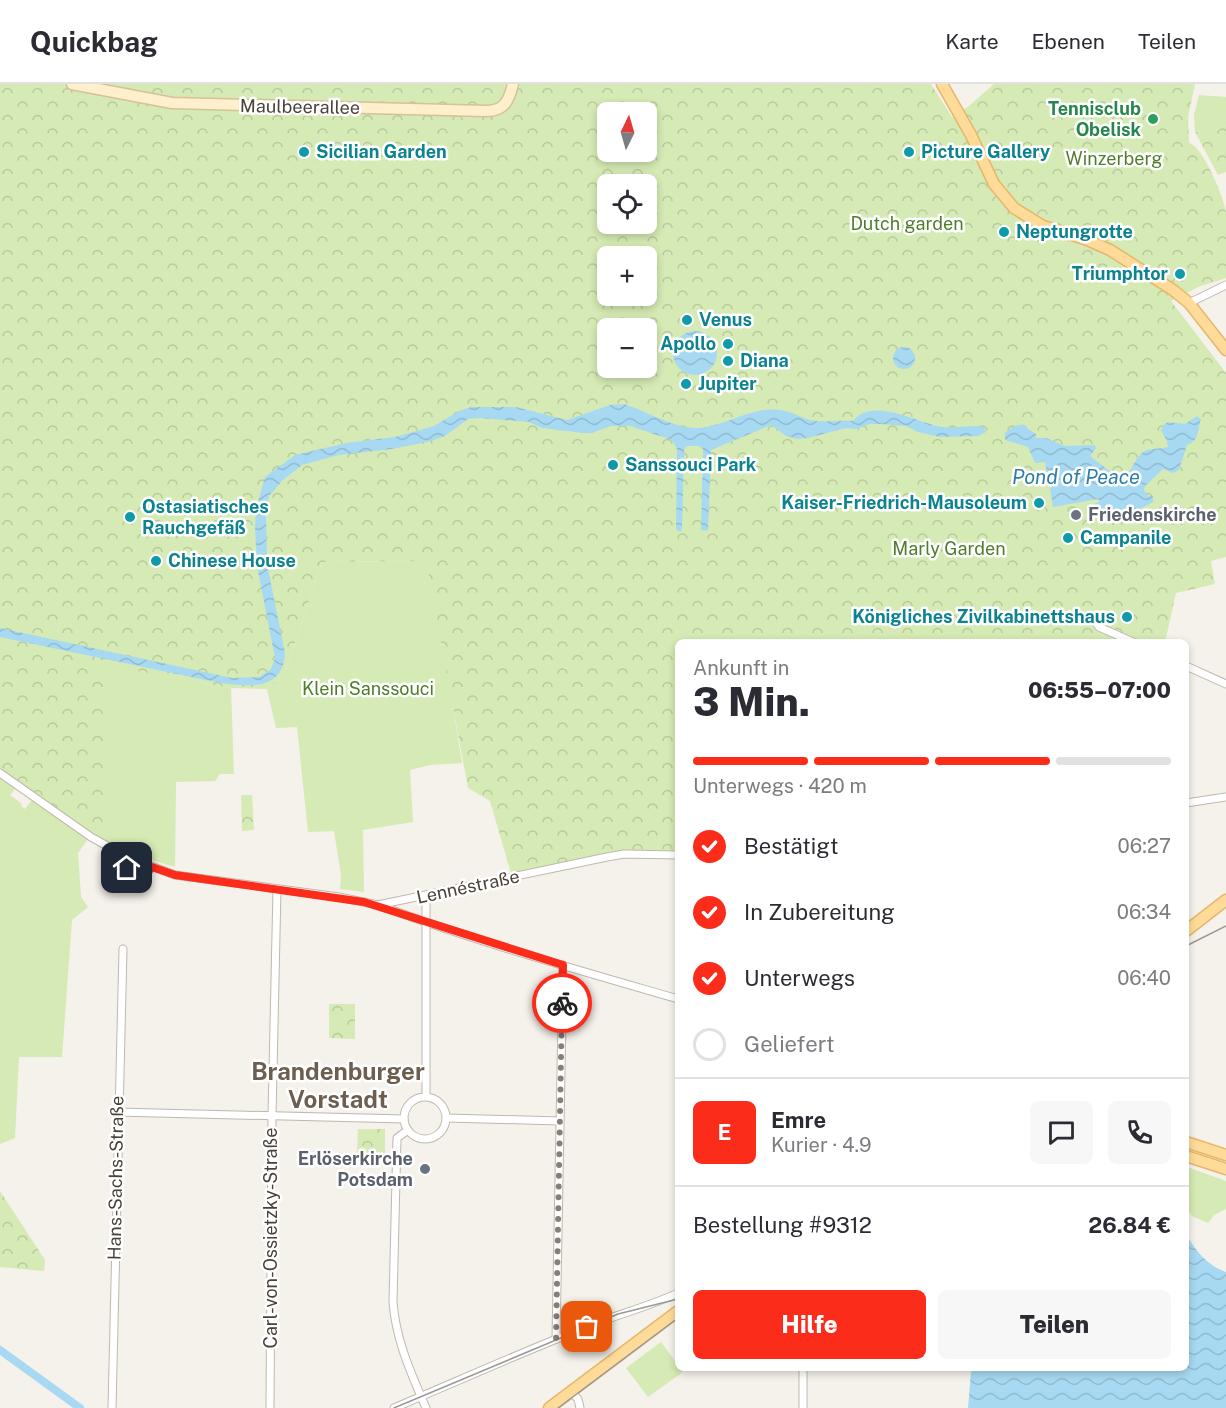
<!DOCTYPE html>
<html lang="de">
<head>
<meta charset="utf-8">
<style>
  body { margin:0; font-family:"Public Sans",sans-serif; background:#f7f7f7; color:#2b2b33; height:100vh; display:flex; flex-direction:column; font-size:22px; white-space:nowrap }
  * { box-sizing:border-box; margin:0 }
  p { font-size:20px; color:#7c7c81 }
  .icon { flex:none; width:33px; height:33px; fill:none; stroke:currentColor; stroke-width:2; stroke-linecap:round; stroke-linejoin:round }
  .map { position:relative; flex:1; overflow:hidden }
  .sheet { position:absolute; left:675px; top:555px; width:514px; height:732px; display:flex; flex-direction:column; background:#fff; border-radius:9px; box-shadow:0 3px 9px #0003 }
  .sheet>* { flex:none }
  .needle { width:39px; rotate:5deg }
  .controls { position:absolute; left:597px; top:18px; display:grid; gap:12px }
  .controls a { display:grid; place-items:center; width:60px; height:60px; border-radius:9px; background:#fff; box-shadow:0 3px 9px #0003; font-size:30px }
  .pin { position:absolute; display:grid; place-items:center; width:51px; height:51px; color:#fff; margin:-26px; border-radius:12px; box-shadow:0 3px 9px #0006 }
  .courier { position:absolute; display:grid; place-items:center; width:60px; height:60px; margin:-30px; border:4px solid #fc2c1b; border-radius:50%; background:#fff; color:#222; box-shadow:0 2px 8px #0007 }
  .overview em { font-style:normal; font-weight:800 }
  .overview div { display:flex; flex-direction:column-reverse }
  .overview { display:flex; align-items:center; justify-content:space-between; height:102px; padding:0 18px }
  h1 { font-size:39px; font-weight:800; line-height:45px }
  .bar { display:grid; grid-template-columns:repeat(4,1fr); gap:9px 6px; align-content:center; height:72px; padding:0 18px }
  .bar i { height:8px; border-radius:4px; background:#e1e1e2 }
  .bar .on { background:#fc2c1b }
  .bar p { grid-column:span 4 }
  .line { display:flex; align-items:center; gap:15px; padding:0 18px; border-top:2px solid #e1e1e2 }
  .line div { flex:1 }
  .round { display:grid; place-items:center; flex:none; width:63px; height:63px; border-radius:9px; background:#f7f7f7 }
  ol { padding:0 18px; list-style:none }
  li { display:flex; align-items:center; gap:18px; height:66px }
  li p { margin-inline-start:auto }
  li .icon { padding:6px; border-radius:50%; background:#fc2c1b; color:#fff; stroke-width:4 }
  li:last-child { color:#7c7c81 }
  li i { width:33px; height:33px; border:3px solid #e1e1e2; border-radius:50% }
  .button { display:flex; gap:12px; margin-top:auto; padding:12px 18px }
  .button a { flex:1; height:69px; border-radius:9px; background:#fc2c1b; color:#fff; font-size:24px; font-weight:800; line-height:69px; text-align:center }
  .button a+a { background:#f7f7f7; color:#2b2b33 }
  header { display:flex; align-items:center; gap:36px; box-sizing:border-box; height:84px; padding:0 30px; background:#fff; border-bottom:2px solid #e1e1e2 }
  header strong { font-size:28px }
  nav { display:flex; gap:33px; margin-inline-start:auto; font-size:21px }
  .map>svg:first-child { display:block }
</style>
</head>
<body>
<header>
<strong>Quickbag</strong>
<nav><a>Karte</a><a>Ebenen</a><a>Teilen</a></nav>
</header>
<div class="map">
<svg width="1226" height="1324" viewBox="0 0 1226 1324">
  <defs>
    <pattern id="park-crowns" width="20" height="18" patternUnits="userSpaceOnUse" patternTransform="scale(1.5)"><rect width="20" height="18" fill="#d5eab4"/><path d="M2 6a3 3 0 1 1 6 0M12 15a3 3 0 1 1 6 0" fill="none" stroke="#b8ca9c"/></pattern>
    <pattern id="water-waves" width="16" height="10" patternUnits="userSpaceOnUse" patternTransform="scale(1.5)"><rect width="16" height="10" fill="#a7d9f2"/><path d="M0 5q4-4 8 0t8 0" fill="none" stroke="#91bbd0"/></pattern>
  </defs>
  <rect width="100%" height="100%" fill="#f5f1eb"/>
  <!-- green -->
  <g fill="#d5eab4">
    <path d="M 1199,11 L 1226,13 L 1226,41 L 1222,45 L 1195,48 L 1194,31 Z"/>
    <path d="M 426,477 L 446,579 L 462,679 L 430,681 L 410,686 L 413,738 L 363,746 L 364,808 L 340,805 L 341,791 L 334,747 L 308,748 L 297,643 L 276,644 L 267,605 L 284,592 L 322,478 Z"/>
    <path d="M 105,580 L 231,604 L 234,690 L 220,690 L 215,697 L 176,698 L 175,783 L 125,768 L 107,759 L 56,669 Z"/>
    <path d="M 6,697 L 16,704 L 10,711 L 22,720 L 21,722 L 25,725 L 32,716 L 88,755 L 78,769 L 81,813 L 88,823 L 72,836 L 62,973 L 19,973 L 15,1054 L 0,1060 L 0,710 Z"/>
    <path d="M 1187,1083 L 1226,1097 L 1226,1125 L 1214,1131 L 1208,1139 L 1192,1132 L 1187,1125 Z"/>
    <path d="M 661,1258 L 678,1281 L 678,1284 L 683,1288 L 648,1313 L 626,1284 Z"/>
  </g>
  <!-- park -->
  <g fill="url(#park-crowns)" fill-rule="evenodd">
    <path d="M 0,0 L 931,0 L 952,33 L 969,22 L 994,0 L 1195,0 L 1188,33 L 1189,59 C 1203,62 1224,114 1226,128 C 1226,150 1226,173 1226,194 L 1198,203 L 1171,217 L 1226,289 L 1226,473 L 1211,477 L 1215,500 L 1176,509 L 1165,558 L 678,558 L 678,767 L 624,770 L 512,793 L 490,717 L 468,704 L 426,477 L 322,478 L 284,592 L 267,605 L 231,604 L 105,581 L 107,759 L 10,691 L 0,710 ZM 608,28 L 646,28 L 646,68 L 608,68 ZM 608,100 L 646,100 L 646,140 L 608,140 ZM 608,172 L 646,172 L 646,212 L 608,212 ZM 608,244 L 646,244 L 646,284 L 608,284 Z"/>
    <path d="M 1226,41 L 1226,88 L 1218,91 L 1195,48 L 1221,45 Z"/>
    <path d="M 241,711 L 252,711 L 254,746 L 242,747 Z"/>
    <path d="M 329,920 L 355,920 L 355,955 L 329,954 Z"/>
    <path d="M 358,1045 L 385,1045 L 385,1073 L 357,1073 Z"/>
    <path d="M 0,1107 L 45,1176 L 44,1187 L 0,1183 Z"/>
  </g>
  <!-- water -->
  <g fill="url(#water-waves)">
    <circle cx="695" cy="269" r="22"/>
    <circle cx="904" cy="274" r="11"/>
    <path d="M 624,320 C 647,327 674,345 699,344 C 727,342 752,322 780,326 C 791,327 801,334 811,336 C 825,339 838,336 853,337 C 872,313 915,337 937,342 C 953,346 969,340 984,343 L 986,348 L 978,352 L 940,353 L 918,348 L 906,342 L 881,340 L 870,340 L 856,345 L 846,344 L 808,354 L 797,355 L 786,352 L 771,341 L 711,366 L 708,447 L 701,446 L 703,365 L 699,362 L 687,362 L 684,366 L 682,446 L 679,448 L 676,445 L 677,365 L 672,356 L 630,342 L 611,342 L 592,349 L 583,349 L 542,344 L 529,338 L 480,334 L 468,335 L 445,352 L 431,357 L 392,365 L 339,371 L 302,381 L 283,396 L 269,412 L 266,430 L 267,480 L 285,569 C 283,610 243,602 215,598 L 0,553 L 0,544 L 232,594 L 259,593 L 271,585 L 275,574 L 257,482 L 255,443 L 256,425 L 265,393 L 295,371 L 346,359 L 395,353 L 434,342 L 459,327 L 471,323 L 516,323 L 567,336 L 610,321 Z"/>
    <path d="M 1197,332 L 1201,335 C 1197,346 1200,356 1187,361 L 1179,386 L 1173,389 L 1163,385 L 1145,402 L 1144,406 L 1148,412 L 1153,412 L 1153,418 L 1129,431 L 1103,440 L 1104,434 L 1096,433 L 1100,426 L 1093,420 L 1100,418 L 1098,415 L 1053,423 L 1050,405 L 1053,400 L 1048,397 L 1045,378 L 1035,379 L 1028,363 L 1005,356 L 1005,349 C 1013,343 1015,340 1025,341 L 1028,345 L 1036,350 L 1036,354 L 1046,354 L 1065,362 L 1095,361 L 1096,364 L 1090,372 L 1115,391 L 1125,394 C 1132,386 1137,369 1147,366 C 1154,364 1162,365 1168,363 L 1167,357 L 1161,346 L 1164,341 L 1168,338 L 1185,340 Z"/>
    <path d="M 1187,1152 C 1196,1167 1208,1182 1226,1188 L 1226,1324 L 968,1324 L 971,1288 L 973,1284 L 1186,1284 Z"/>
  </g>
  <g fill="none" stroke-linecap="round" stroke-linejoin="round">
    <!-- canal -->
    <path stroke="#a7d9f2" stroke-width="8" d="M 0,1266 L 80,1324"/>
    <!-- street casing -->
    <g stroke="#c1b8ad" stroke-width="9">
      <g id="street">
        <path d="M 1189,219 L 1226,201"/>
        <path d="M 1092,533 L 1099,543 L 1133,558"/>
        <path d="M 1186,582 L 1226,600"/>
        <path d="M 0,689 L 91,753 L 125,772 L 175,791 L 339,813 L 378,821 L 607,773 L 624,770 L 678,771"/>
        <path d="M 1186,719 L 1226,713"/>
        <path d="M 125,772 L 127,784 L 132,789 L 149,787"/>
        <path d="M 381,822 C 478,858 578,886 678,915"/>
        <path d="M 426,1012 L 426,812"/>
        <circle cx="425" cy="1034" r="21"/>
        <path d="M 117,1028 L 404,1035"/>
        <path d="M 447,1034 L 560,1037"/>
        <path d="M 408,1046 L 397,1054 L 393,1218 C 396,1257 411,1289 426,1324"/>
        <path d="M 556,1255 L 563,881"/>
        <path d="M 803,1284 L 803,1324"/>
        <path d="M 571,1308 L 578,1315 L 580,1324"/>
        <path d="M 112,1324 L 123,865"/>
        <path d="M 270,1324 L 272,1032 L 277,805"/>
        <path d="M 394,1324 C 458,1297 520,1269 584,1244 C 615,1231 648,1223 678,1209"/>
      </g>
    </g>
    <!-- secondary casing -->
    <g stroke="#d5c19a" stroke-width="13">
      <path id="secondary" d="M 72,0 L 172,19 L 486,27 C 505,27 509,16 513,0"/>
    </g>
    <!-- primary casing -->
    <g stroke="#e6b769" stroke-width="13">
      <g id="primary">
        <path d="M 942,0 L 971,51 L 994,100 L 1014,124 L 1043,142 L 1085,155 L 1110,166 L 1173,206 L 1189,219 L 1226,266"/>
        <path d="M 1186,847 L 1226,816"/>
        <path d="M 1186,1058 L 1226,1071"/>
        <path d="M 1186,1072 L 1226,1085"/>
        <path d="M 549,1324 L 678,1227"/>
      </g>
    </g>
    <!-- street -->
    <use href="#street" stroke="#fff" stroke-width="7"/>
    <!-- secondary -->
    <use href="#secondary" stroke="#ffefcb" stroke-width="10"/>
    <!-- primary -->
    <use href="#primary" stroke="#ffdb9a" stroke-width="10"/>
    <!-- tram -->
    <g stroke="#999" stroke-width="1.5">
      <path d="M 1186,862 L 1226,842"/>
      <path d="M 394,1324 L 618,1230 L 678,1215"/>
      <path d="M 558,1324 L 678,1234"/>
    </g>
  </g>
  <g fill="none" stroke-linecap="round" stroke-linejoin="round">
    <!-- done -->
    <path stroke="#867f77" stroke-width="6" stroke-dasharray="0 10.8" d="M 562,919 L 556,1255 L 587,1243"/>
    <!-- route -->
    <path stroke="#fc2c1b" stroke-width="8" d="M 127,784 C 134,790 146,791 152,783 L 175,791 L 364,818 L 563,881 L 562,919"/>
  </g>
  <!-- markers -->
  <circle fill="#2e9e5b" stroke="#fff" stroke-width="2" cx="1153" cy="35" r="6"/>
  <g fill="#0f9aa8" stroke="#fff" stroke-width="2">
    <circle cx="304" cy="68" r="6"/>
    <circle cx="909" cy="68" r="6"/>
    <circle cx="1004" cy="148" r="6"/>
    <circle cx="1180" cy="190" r="6"/>
    <circle cx="687" cy="236" r="6"/>
    <circle cx="728" cy="260" r="6"/>
    <circle cx="728" cy="277" r="6"/>
    <circle cx="686" cy="300" r="6"/>
    <circle cx="613" cy="381" r="6"/>
    <circle cx="1039" cy="419" r="6"/>
    <circle cx="130" cy="433" r="6"/>
    <circle cx="1068" cy="454" r="6"/>
    <circle cx="156" cy="477" r="6"/>
    <circle cx="1127" cy="533" r="6"/>
  </g>
  <g fill="#6b7280" stroke="#fff" stroke-width="2">
    <circle cx="1076" cy="431" r="6"/>
    <circle cx="425" cy="1085" r="6"/>
  </g>
  <g text-anchor="middle" stroke-width="5" stroke-linejoin="round" paint-order="stroke">
    <!-- street labels -->
    <g font-size="18" fill="#4a4238" stroke="#fff">
      <text transform="translate(300 23) rotate(1)" y="6">Maulbeerallee</text>
      <text transform="translate(468 803) rotate(-12)" y="6">Lennéstraße</text>
      <text transform="translate(116 1094) rotate(-89)" y="6">Hans-Sachs-Straße</text>
      <text transform="translate(271 1154) rotate(-90)" y="6">Carl-von-Ossietzky-Straße</text>
    </g>
    <!-- leisure labels -->
    <g font-size="18" font-weight="bold" fill="#27864d" stroke="#fff" text-anchor="end">
      <text x="1141" y="31">Tennisclub<tspan x="1141" dy="21">Obelisk</tspan></text>
    </g>
    <!-- culture labels -->
    <g font-size="18" font-weight="bold" fill="#0d838f" stroke="#fff" text-anchor="start">
      <text x="316" y="74">Sicilian Garden</text>
      <text x="921" y="74">Picture Gallery</text>
      <text x="1016" y="154">Neptungrotte</text>
      <text x="1168" y="196" text-anchor="end">Triumphtor</text>
      <text x="699" y="242">Venus</text>
      <text x="716" y="266" text-anchor="end">Apollo</text>
      <text x="740" y="283">Diana</text>
      <text x="698" y="306">Jupiter</text>
      <text x="625" y="387">Sanssouci Park</text>
      <text x="1027" y="425" text-anchor="end">Kaiser-Friedrich-Mausoleum</text>
      <text x="142" y="429">Ostasiatisches<tspan x="142" dy="21">Rauchgefäß</tspan></text>
      <text x="1080" y="460">Campanile</text>
      <text x="168" y="483">Chinese House</text>
      <text x="1115" y="539" text-anchor="end">Königliches Zivilkabinettshaus</text>
    </g>
    <!-- park labels -->
    <g font-size="18" fill="#507d2a" stroke="#fff">
      <text x="1114" y="81">Winzerberg</text>
      <text x="907" y="146">Dutch garden</text>
      <text x="949" y="471">Marly Garden</text>
      <text x="368" y="611">Klein Sanssouci</text>
    </g>
    <!-- worship labels -->
    <g font-size="18" font-weight="bold" fill="#5b616d" stroke="#fff" text-anchor="start">
      <text x="1088" y="437">Friedenskirche</text>
      <text x="413" y="1081" text-anchor="end">Erlöserkirche<tspan x="413" dy="21">Potsdam</tspan></text>
    </g>
    <!-- water labels -->
    <g font-size="20" font-style="italic" fill="#2c7da7" stroke="#fff">
      <text x="1076" y="400">Pond of Peace</text>
    </g>
    <!-- district labels -->
    <g font-size="24" font-weight="bold" fill="#6d5f4f" stroke="#fff">
      <text x="338" y="996">Brandenburger<tspan x="338" dy="28">Vorstadt</tspan></text>
    </g>
  </g>
</svg>
<div class="controls">
<a><svg class="needle" viewBox="-14 -14 28 28"><path d="M0-13l5 13h-10z" fill="#e53935"/><path d="M0 13l5-13h-10z" fill="#7c7c81"/></svg></a>
<a><svg class="icon" aria-label="locate" viewBox="0 0 24 24"><circle cx="12" cy="12" r="6"/><path d="M12 2v4M12 18v4M2 12h4M18 12h4"/></svg></a>
<a>+</a>
<a>−</a>
</div>
<div class="pin" style="left:587px;top:1243px;background:#ea580c"><svg class="icon" aria-label="bag" viewBox="0 0 24 24"><path d="M5 8h14l-1 12H6zM9 8a3 3 0 0 1 6 0"/></svg></div>
<div class="pin" style="left:127px;top:784px;background:#1f2937"><svg class="icon" aria-label="home" viewBox="0 0 24 24"><path d="M3 11l9-7 9 7M6 9v11h12V9"/></svg></div>
<div class="courier" style="left:562px;top:919px"><svg class="icon" aria-label="bike" viewBox="0 0 24 24"><circle cx="6" cy="16" r="4"/><circle cx="18" cy="16" r="4"/><path d="M6 16l4-8h5l3 8M10 8l3 8H6M13 5h3"/></svg></div>
<section class="sheet">
<div class="overview"><div><h1>3 Min.</h1><p>Ankunft in</p></div><em>06:55–07:00</em></div>
<div class="bar"><i class="on"></i><i class="on"></i><i class="on"></i><i></i><p>Unterwegs · 420 m</p></div>
<ol>
<li><svg class="icon" aria-label="check" viewBox="0 0 24 24"><path d="M5 12l5 5 9-10"/></svg>Bestätigt<p>06:27</p></li>
<li><svg class="icon" aria-label="check" viewBox="0 0 24 24"><path d="M5 12l5 5 9-10"/></svg>In Zubereitung<p>06:34</p></li>
<li><svg class="icon" aria-label="check" viewBox="0 0 24 24"><path d="M5 12l5 5 9-10"/></svg>Unterwegs<p>06:40</p></li>
<li><i></i>Geliefert</li>
</ol>
<div class="line" style="height:108px"><b class="round" style="background:#fc2c1b;color:#fff">E</b><div><b>Emre</b><p>Kurier · 4.9</p></div><a class="round"><svg class="icon" aria-label="chat" viewBox="0 0 24 24"><path d="M4 5h16v11H9l-5 4z"/></svg></a><a class="round"><svg class="icon" aria-label="phone" viewBox="0 0 24 24"><path d="M5 4h4l2 5-3 2q2 4 5 5l2-3 5 2v4C11 20 4 13 5 4z"/></svg></a></div>
<div class="line" style="height:78px"><div>Bestellung #9312</div><b>26.84 €</b></div>
<div class="button"><a>Hilfe</a><a>Teilen</a></div>
</section>
</div>
</body>
</html>
